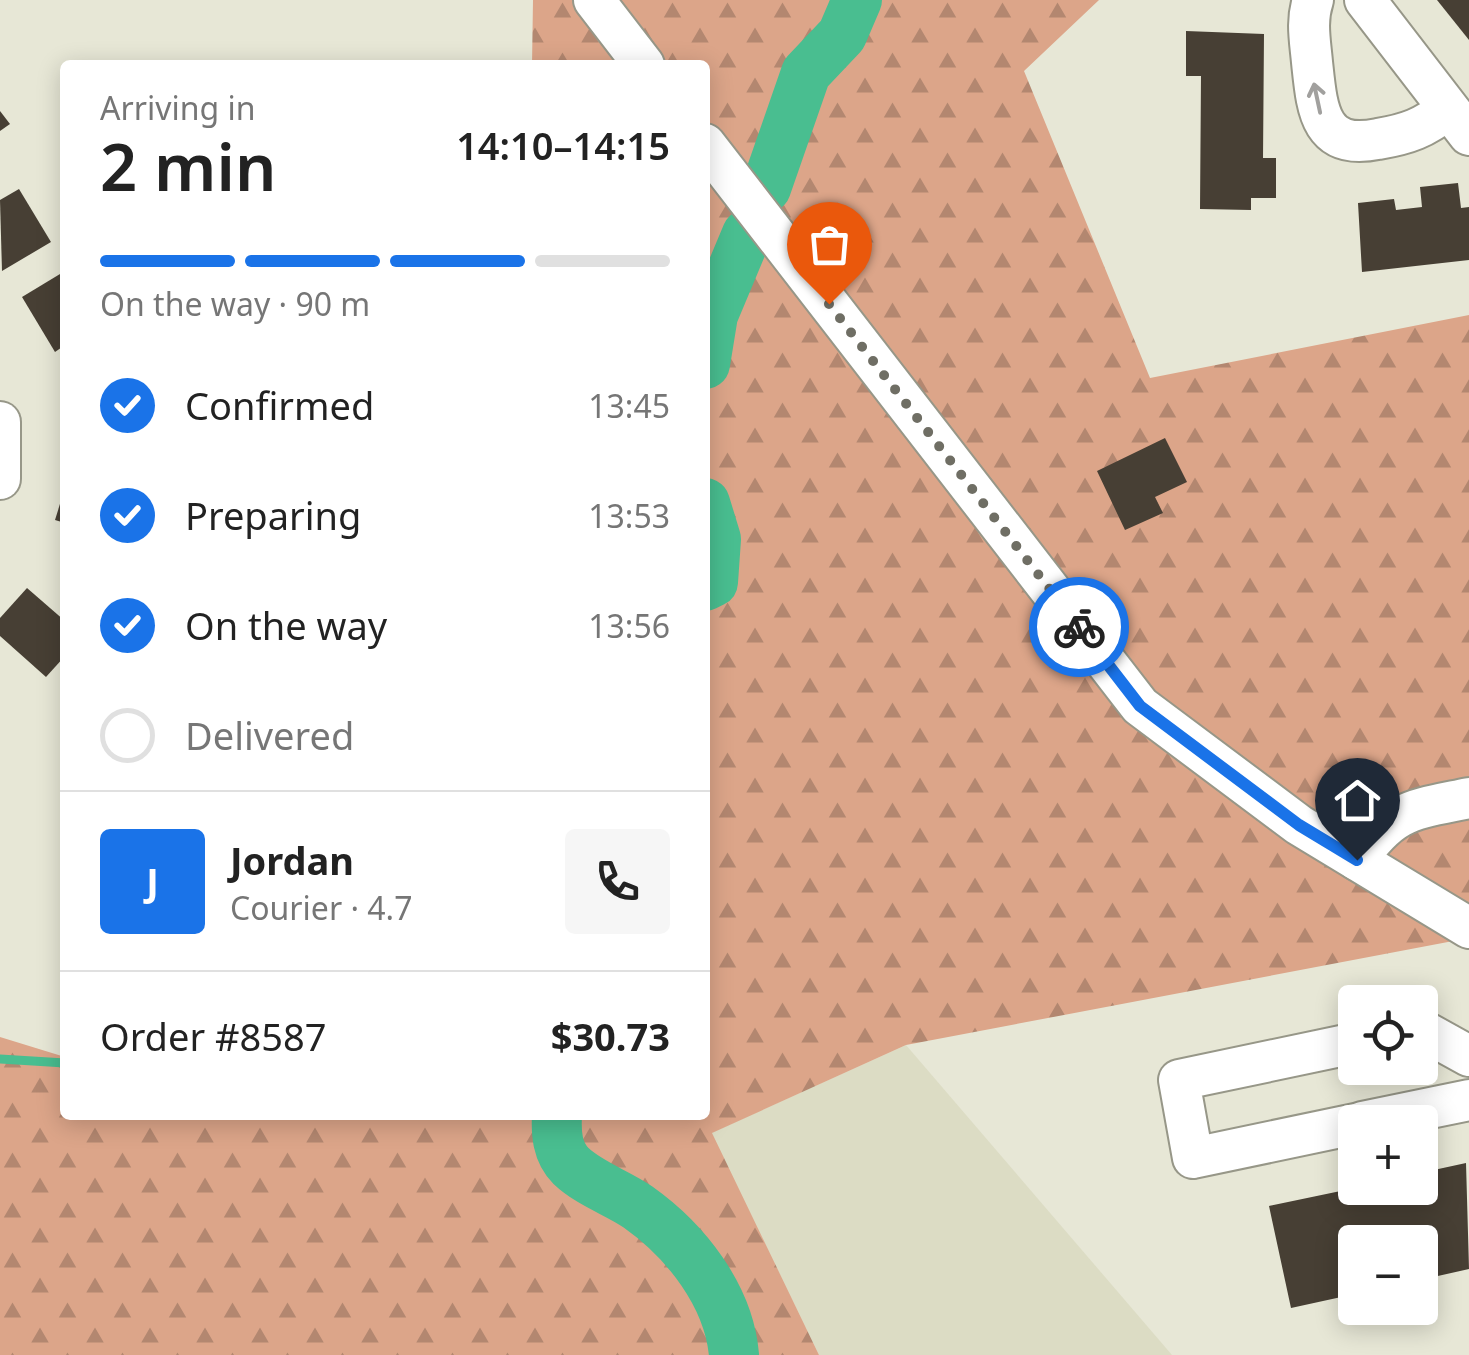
<!DOCTYPE html>
<html lang="en">
<head>
<meta charset="utf-8">
<style>
  body { margin:0; font-family:"Noto Sans",sans-serif; background:#f6f6f6; color:#222; height:100vh; display:flex; flex-direction:column; font-size:38px; white-space:nowrap }
  * { box-sizing:border-box; margin:0 }
  p { font-size:32px; color:#767676 }
  .icon { flex:none; width:55px; height:55px; fill:none; stroke:currentColor; stroke-width:2; stroke-linecap:round; stroke-linejoin:round }
  .map { position:relative; flex:1; overflow:hidden }
  .side { position:absolute; left:60px; top:60px; width:650px; height:1060px; display:flex; flex-direction:column; background:#fff; border-radius:10px; box-shadow:0 5px 25px #0003 }
  .side>* { flex:none }
  .fabs { position:absolute; left:1338px; top:985px; display:grid; gap:20px }
  .fabs a { display:grid; place-items:center; width:100px; height:100px; border-radius:10px; background:#fff; box-shadow:0 5px 25px #0003; font-size:50px }
  .pin { position:absolute; display:grid; place-items:center; width:85px; height:85px; color:#fff; margin:-102px -42px; border-radius:50% 50% 50% 0; rotate:-45deg; box-shadow:0 0 10px #0007 }
  .pin .icon { rotate:45deg }
  .courier { position:absolute; display:grid; place-items:center; width:100px; height:100px; margin:-50px; border:8px solid #1a73e8; border-radius:50%; background:#fff; color:#222; box-shadow:0 2px 12px #0007 }
  .headline em { font-style:normal; font-weight:600 }
  .headline div { display:flex; flex-direction:column-reverse }
  .headline { display:flex; align-items:center; justify-content:space-between; height:170px; padding:0 40px }
  h1 { font-size:65px; font-weight:600; line-height:75px }
  .bar { display:grid; grid-template-columns:repeat(4,1fr); gap:15px 10px; align-content:center; height:120px; padding:0 40px }
  .bar i { height:12px; border-radius:8px; background:#e0e0e0 }
  .bar .selected { background:#1a73e8 }
  .bar p { grid-column:span 4 }
  .line { display:flex; align-items:center; gap:25px; padding:0 40px; border-top:2px solid #e0e0e0 }
  .line div { flex:1 }
  .round { display:grid; place-items:center; flex:none; width:105px; height:105px; border-radius:10px; background:#f6f6f6 }
  ol { padding:0 40px; list-style:none }
  li { display:flex; align-items:center; gap:30px; height:110px }
  li p { margin-inline-start:auto }
  li .icon { padding:10px; border-radius:50%; background:#1a73e8; color:#fff; stroke-width:4 }
  li:last-child { color:#767676 }
  li i { width:55px; height:55px; border:5px solid #e0e0e0; border-radius:50% }
  .map>svg:first-child { display:block }
</style>
</head>
<body>
<div class="map">
<svg width="1469" height="1355" viewBox="0 0 1469 1355">
  <defs>
    <pattern id="forest-firs" width="22" height="20" patternUnits="userSpaceOnUse" patternTransform="scale(2.5)"><rect width="22" height="20" fill="#dca589"/><path d="M5 1l3.5 6h-7zM16 11l3.5 6h-7z" fill="#b38770"/></pattern>
  </defs>
  <rect width="100%" height="100%" fill="#e7e7d6"/>
  <!-- built -->
  <path fill="#dcdcc4" d="M 906,1045 L 1172,1355 L 819,1355 L 711,1133 Z"/>
  <!-- forest -->
  <path fill="url(#forest-firs)" d="M 533,0 L 1099,0 L 1024,71 L 1150,378 L 1469,315 L 1469,938 L 906,1045 L 712,1133 L 819,1355 L 0,1355 L 0,1037 L 65,1057 L 65,1115 L 705,1115 L 705,65 L 532,65 Z"/>
  <g fill="none" stroke-linecap="round" stroke-linejoin="round">
    <!-- stream -->
    <path stroke="#49be90" stroke-width="9" d="M 0,1059 L 65,1063"/>
    <!-- river -->
    <g stroke="#49be90" stroke-width="50">
      <path d="M 766,188 L 806,73 L 842,35 L 857,0"/>
      <path d="M 705,364 L 713,315 L 747,234"/>
      <path d="M 705,503 L 716,539 L 713,582 L 705,586"/>
      <path d="M 557,1115 C 556,1133 557,1152 571,1166 C 590,1184 618,1193 638,1207 C 686,1241 729,1296 734,1355"/>
    </g>
  </g>
  <!-- building -->
  <g fill="#473f34">
    <path d="M 1437,0 L 1469,0 L 1469,40 Z"/>
    <path d="M 1186,31 L 1264,34 L 1263,158 L 1276,158 L 1276,198 L 1251,198 L 1251,210 L 1200,209 L 1201,76 L 1186,76 Z"/>
    <path d="M 0,111 L 10,124 L 0,131 Z"/>
    <path d="M 1458,183 L 1461,208 L 1469,207 L 1469,260 L 1362,272 L 1358,203 L 1394,199 L 1396,210 L 1422,207 L 1420,187 Z"/>
    <path d="M 19,189 L 51,242 L 2,271 L 0,200 Z"/>
    <path d="M 65,271 L 65,345 L 55,352 L 22,297 Z"/>
    <path d="M 1165,438 L 1187,482 L 1155,497 L 1163,513 L 1125,530 L 1097,471 Z"/>
    <path d="M 64,491 L 65,491 L 65,523 L 55,520 Z"/>
    <path d="M 27,588 L 65,621 L 65,656 L 46,677 L 0,636 L 0,618 Z"/>
    <path d="M 1466,1163 L 1469,1269 L 1420,1280 L 1420,1242 L 1355,1242 L 1355,1294 L 1291,1308 L 1269,1206 L 1355,1188 L 1420,1188 L 1420,1173 Z"/>
  </g>
  <g fill="none" stroke-linecap="round" stroke-linejoin="round">
    <!-- minor casing -->
    <g stroke="#979788" stroke-width="44">
      <g id="minor">
        <path d="M 594,0 L 644,65"/>
        <path d="M 1313,0 C 1306,21 1310,40 1312,62 C 1317,109 1319,151 1378,139 C 1408,134 1424,128 1448,109"/>
        <path d="M 1365,0 L 1469,135"/>
        <path d="M 705,144 L 1140,706 L 1299,825 L 1469,928"/>
        <path d="M 0,422 L 0,479"/>
        <path d="M 1357,860 C 1393,809 1411,810 1469,798"/>
        <path d="M 1420,1029 L 1469,1056"/>
        <path d="M 1355,1043 L 1179,1080 L 1193,1158 L 1355,1124"/>
        <path d="M 1362,1122 L 1469,1100"/>
      </g>
    </g>
    <!-- minor -->
    <use href="#minor" stroke="#fff" stroke-width="40"/>
  </g>
  <!-- one-way arrows -->
  <defs><path id="oneway-shaft" d="M-6 0H5M1.5-3L5.5 0L1.5 3" fill="none" stroke-width="1.6" stroke-linecap="round" stroke-linejoin="round" transform="scale(2.5)"/></defs>
  <use stroke="#a1a09e" href="#oneway-shaft" transform="translate(1317 98) rotate(-102)"/>
  <g fill="none" stroke-linecap="round" stroke-linejoin="round">
    <!-- done -->
    <path stroke="#6f6e64" stroke-width="10" stroke-dasharray="0 18" d="M 829,304 L 1079,627"/>
    <!-- route -->
    <path stroke="#1a73e8" stroke-width="12" d="M 1079,627 L 1140,706 L 1299,825 L 1357,860"/>
  </g>
</svg>
<div class="fabs">
<a><svg class="icon" aria-label="locate" viewBox="0 0 24 24"><circle cx="12" cy="12" r="6"/><path d="M12 2v4M12 18v4M2 12h4M18 12h4"/></svg></a>
<a>+</a>
<a>−</a>
</div>
<div class="pin" style="left:829px;top:304px;background:#ea580c"><svg class="icon" aria-label="bag" viewBox="0 0 24 24"><path d="M5 8h14l-1 12H6zM9 8a3 3 0 0 1 6 0"/></svg></div>
<div class="pin" style="left:1357px;top:860px;background:#1f2937"><svg class="icon" aria-label="home" viewBox="0 0 24 24"><path d="M3 11l9-7 9 7M6 9v11h12V9"/></svg></div>
<div class="courier" style="left:1079px;top:627px"><svg class="icon" aria-label="bike" viewBox="0 0 24 24"><circle cx="6" cy="16" r="4"/><circle cx="18" cy="16" r="4"/><path d="M6 16l4-8h5l3 8M10 8l3 8H6M13 5h3"/></svg></div>
<section class="side">
<div class="headline"><div><h1>2 min</h1><p>Arriving in</p></div><em>14:10–14:15</em></div>
<div class="bar"><i class="selected"></i><i class="selected"></i><i class="selected"></i><i></i><p>On the way · 90 m</p></div>
<ol>
<li><svg class="icon" aria-label="check" viewBox="0 0 24 24"><path d="M5 12l5 5 9-10"/></svg>Confirmed<p>13:45</p></li>
<li><svg class="icon" aria-label="check" viewBox="0 0 24 24"><path d="M5 12l5 5 9-10"/></svg>Preparing<p>13:53</p></li>
<li><svg class="icon" aria-label="check" viewBox="0 0 24 24"><path d="M5 12l5 5 9-10"/></svg>On the way<p>13:56</p></li>
<li><i></i>Delivered</li>
</ol>
<div class="line" style="height:180px"><b class="round" style="background:#1a73e8;color:#fff">J</b><div><b>Jordan</b><p>Courier · 4.7</p></div><a class="round"><svg class="icon" aria-label="phone" viewBox="0 0 24 24"><path d="M5 4h4l2 5-3 2q2 4 5 5l2-3 5 2v4C11 20 4 13 5 4z"/></svg></a></div>
<div class="line" style="height:130px"><div>Order #8587</div><b>$30.73</b></div>
</section>
</div>
</body>
</html>
